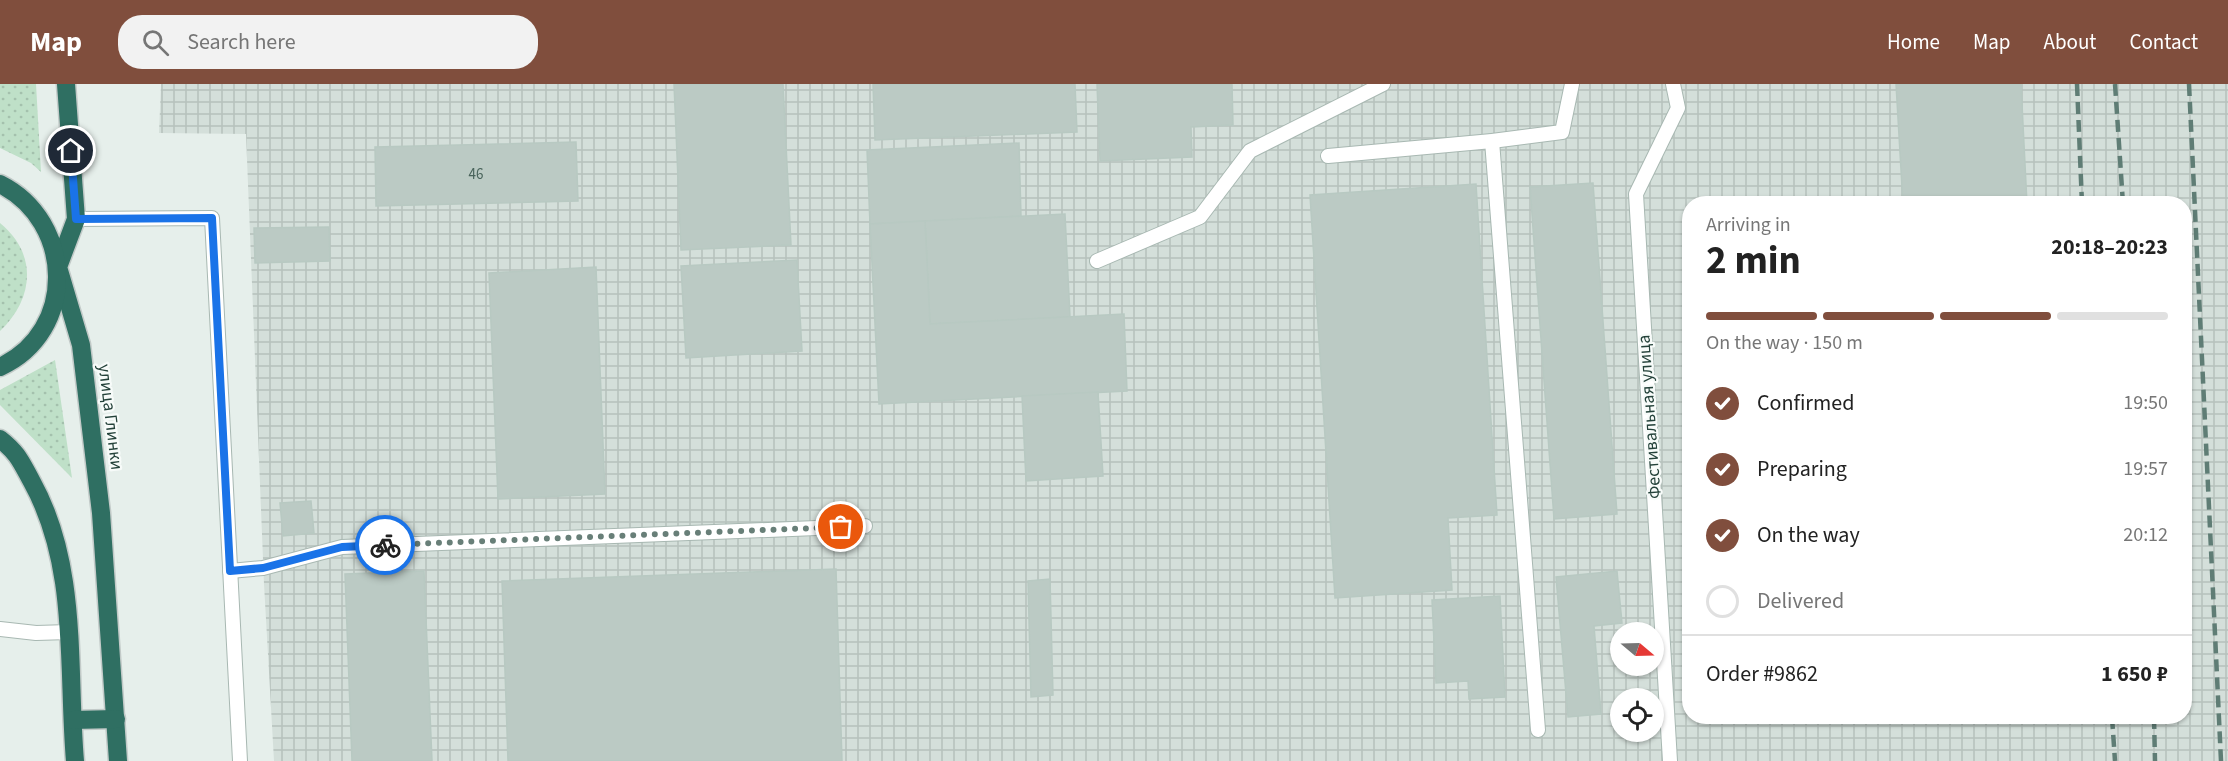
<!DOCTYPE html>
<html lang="en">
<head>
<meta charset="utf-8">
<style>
  body { margin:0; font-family:"Source Sans 3",sans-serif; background:#f2f2f2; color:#222; height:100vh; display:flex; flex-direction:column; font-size:22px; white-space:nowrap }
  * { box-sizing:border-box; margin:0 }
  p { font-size:20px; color:#767676 }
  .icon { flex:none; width:33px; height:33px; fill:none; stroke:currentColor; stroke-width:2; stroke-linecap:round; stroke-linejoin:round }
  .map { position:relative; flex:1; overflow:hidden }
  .drawer { position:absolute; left:1682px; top:112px; width:510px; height:528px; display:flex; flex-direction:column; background:#fff; border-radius:24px; box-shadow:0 2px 4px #0004 }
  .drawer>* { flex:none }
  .needle { width:39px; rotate:109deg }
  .tools { position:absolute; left:1610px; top:538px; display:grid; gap:12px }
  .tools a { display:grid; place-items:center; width:54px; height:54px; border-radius:50%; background:#fff; box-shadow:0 2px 4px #0004; font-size:30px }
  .pin { position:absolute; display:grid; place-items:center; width:51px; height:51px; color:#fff; margin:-26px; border:3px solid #fff; border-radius:50%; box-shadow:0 2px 6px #0007 }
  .courier { position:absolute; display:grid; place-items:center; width:60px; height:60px; margin:-30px; border:4px solid #1a73e8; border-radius:50%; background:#fff; color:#222; box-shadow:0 2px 8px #0007 }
  .headline em { font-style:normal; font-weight:700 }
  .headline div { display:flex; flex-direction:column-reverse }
  .headline { display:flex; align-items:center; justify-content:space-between; height:102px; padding:0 24px }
  h1 { font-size:39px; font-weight:700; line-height:45px }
  .bar { display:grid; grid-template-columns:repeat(4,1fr); gap:9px 6px; align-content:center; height:72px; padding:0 24px }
  .bar i { height:8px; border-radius:4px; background:#e0e0e0 }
  .bar .selected { background:#804e3d }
  .bar p { grid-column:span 4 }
  .line { display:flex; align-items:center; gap:15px; padding:0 24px; border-top:2px solid #e0e0e0 }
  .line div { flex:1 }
  ol { padding:0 24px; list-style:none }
  li { display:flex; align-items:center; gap:18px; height:66px }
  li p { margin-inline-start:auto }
  li .icon { padding:6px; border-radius:50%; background:#804e3d; color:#fff; stroke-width:4 }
  li:last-child { color:#767676 }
  li i { width:33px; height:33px; border:3px solid #e0e0e0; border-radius:50% }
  header { display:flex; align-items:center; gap:36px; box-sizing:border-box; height:84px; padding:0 30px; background:#804e3d; color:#fff }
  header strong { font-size:28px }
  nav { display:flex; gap:33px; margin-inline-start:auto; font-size:21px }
  .search { width:420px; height:54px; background:#f2f2f2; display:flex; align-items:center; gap:15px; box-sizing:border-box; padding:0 21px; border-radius:24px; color:#767676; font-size:22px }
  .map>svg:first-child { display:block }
</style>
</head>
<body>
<header>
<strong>Map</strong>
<div class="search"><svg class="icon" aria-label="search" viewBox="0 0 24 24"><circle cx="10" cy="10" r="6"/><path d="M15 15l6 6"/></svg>Search here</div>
<nav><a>Home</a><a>Map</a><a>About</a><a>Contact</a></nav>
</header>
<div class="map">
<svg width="2228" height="677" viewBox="0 0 2228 677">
  <defs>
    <pattern id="industrial-grid" width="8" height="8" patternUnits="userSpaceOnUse" patternTransform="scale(1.5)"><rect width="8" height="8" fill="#d4dfda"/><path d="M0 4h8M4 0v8" fill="none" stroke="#b6c1bc"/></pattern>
    <pattern id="grass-dots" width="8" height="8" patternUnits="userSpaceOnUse" patternTransform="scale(1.5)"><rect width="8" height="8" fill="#bfe0c8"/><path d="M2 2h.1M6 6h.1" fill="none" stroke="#a4c1ad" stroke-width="1.8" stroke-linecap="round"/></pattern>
  </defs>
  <rect width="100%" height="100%" fill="#e6efeb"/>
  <!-- industrial -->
  <path fill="url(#industrial-grid)" fill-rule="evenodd" d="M 161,0 L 2228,0 L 2228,677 L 274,677 L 264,500 L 246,50 L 159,49 ZM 1689,120 L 2184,120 L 2184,633 L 1689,633 ZM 1620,549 L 1653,549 L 1653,582 L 1620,582 ZM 1620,615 L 1653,615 L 1653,648 L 1620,648 Z"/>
  <!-- grass -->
  <g fill="url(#grass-dots)">
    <path d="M 0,0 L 36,0 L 41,88 L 31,79 L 0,64 Z"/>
    <path d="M 0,139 C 38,170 34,215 0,247 Z"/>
    <path d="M 55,276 L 72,394 L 0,321 L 0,306 Z"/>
  </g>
  <!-- building -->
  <g fill="#bbcac4" stroke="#b8c9c2" stroke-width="1.5">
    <path d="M 674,0 L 783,0 L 791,161 L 681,166 Z"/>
    <path d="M 873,0 L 1075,0 L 1077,48 L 875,56 Z"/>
    <path d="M 1097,0 L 1232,0 L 1233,41 L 1191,43 L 1192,73 L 1100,77 Z"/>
    <path d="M 1896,0 L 2021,0 L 2027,120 L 1903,120 Z"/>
    <path d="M 576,58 L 578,117 L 376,122 L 375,63 Z"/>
    <path d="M 1019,59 L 1021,132 L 870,140 L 867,66 Z"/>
    <path d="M 1593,99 L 1617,430 L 1554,435 L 1530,103 Z"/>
    <path d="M 1476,100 L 1497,431 L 1448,434 L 1452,506 L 1335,514 L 1310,111 Z"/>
    <path d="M 1065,130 L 1070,233 L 930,240 L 925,137 Z"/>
    <path d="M 925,137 L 930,240 L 1124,230 L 1127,307 L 879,320 L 870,140 Z"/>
    <path d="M 329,143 L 330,177 L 255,179 L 254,144 Z"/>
    <path d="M 797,176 L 802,267 L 686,274 L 681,182 Z"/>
    <path d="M 596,183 L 605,410 L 498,415 L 489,189 Z"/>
    <path d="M 1098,308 L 1103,392 L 1026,397 L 1022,312 Z"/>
    <path d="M 311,417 L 314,449 L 283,452 L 280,419 Z"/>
    <path d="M 836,485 L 842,677 L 508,677 L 502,497 Z"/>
    <path d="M 424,487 L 432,677 L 352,677 L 345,490 Z"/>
    <path d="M 1617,487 L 1622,539 L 1594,542 L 1601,630 L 1568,633 L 1556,493 Z"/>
    <path d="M 1050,495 L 1053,611 L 1031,613 L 1028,497 Z"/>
    <path d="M 1500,512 L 1505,613 L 1469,615 L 1468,597 L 1436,599 L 1432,516 Z"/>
  </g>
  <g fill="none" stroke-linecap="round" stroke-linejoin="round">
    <!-- lane casing -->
    <g stroke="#a8b8b2" stroke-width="16">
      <g id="lane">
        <path d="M 1492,57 L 1538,646"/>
        <path d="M 1328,72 L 1492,57 L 1562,48 L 1572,0"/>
        <path d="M 76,135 L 212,134 L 240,677"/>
        <path d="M 1097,177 L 1200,133 L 1250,67 L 1383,0"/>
        <path d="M 230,487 L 263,484 L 342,463 L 865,442"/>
        <path d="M 0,545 L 36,549 L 69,548"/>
        <path d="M 1670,677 L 1636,110 L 1678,24 L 1673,0"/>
      </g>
    </g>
    <!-- highway casing -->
    <g stroke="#c2cac8" stroke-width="21">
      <g id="highway">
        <path d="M 66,0 L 76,135 L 58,183 L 81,261 L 101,429 L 118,677"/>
        <path d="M 0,100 C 74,137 78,247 0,283"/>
        <path d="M 0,355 C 18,369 21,378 32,398 C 79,483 67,584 75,677"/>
        <path d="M 73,636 L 116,635"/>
      </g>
    </g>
    <!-- lane -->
    <use href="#lane" stroke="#fff" stroke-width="14"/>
    <!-- highway -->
    <use href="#highway" stroke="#2f6f62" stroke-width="18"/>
    <!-- rail -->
    <g stroke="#5f7d75" stroke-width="4.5" stroke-dasharray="12 6" stroke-linecap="butt">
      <path d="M 2077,0 L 2082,120"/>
      <path d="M 2115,0 L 2123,120"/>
      <path d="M 2189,0 L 2221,677"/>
      <path d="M 2112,633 L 2115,677"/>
      <path d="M 2154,633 L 2155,677"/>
    </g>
  </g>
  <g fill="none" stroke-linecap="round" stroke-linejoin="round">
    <!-- done -->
    <path stroke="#687f78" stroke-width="6" stroke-dasharray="0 10.8" d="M 385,461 L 841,443"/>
    <!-- route -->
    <path stroke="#1a73e8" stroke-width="8" d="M 71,67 L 76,135 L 212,134 L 230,487 L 263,484 L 342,463 L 385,461"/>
  </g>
  <g text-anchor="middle" stroke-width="4.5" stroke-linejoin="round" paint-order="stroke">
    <!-- number labels -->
    <g font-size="15" fill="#4a645c">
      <text x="476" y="95">46</text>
    </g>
    <!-- street labels -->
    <g font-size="18" fill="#24423a" stroke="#f7fbf9">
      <text transform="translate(111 333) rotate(83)" y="6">улица Глинки</text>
      <text transform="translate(1649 333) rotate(-94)" y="6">Фестивальная улица</text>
    </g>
  </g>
</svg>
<div class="tools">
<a><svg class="needle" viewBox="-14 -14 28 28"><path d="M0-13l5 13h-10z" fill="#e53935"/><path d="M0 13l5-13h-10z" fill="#767676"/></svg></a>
<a><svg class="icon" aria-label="locate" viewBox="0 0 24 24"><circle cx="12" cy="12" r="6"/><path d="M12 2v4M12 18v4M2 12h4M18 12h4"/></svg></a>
</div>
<div class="pin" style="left:841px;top:443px;background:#ea580c"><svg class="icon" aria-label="bag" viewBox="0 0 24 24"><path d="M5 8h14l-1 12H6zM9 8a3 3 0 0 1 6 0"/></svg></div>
<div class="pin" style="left:71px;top:67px;background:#1f2937"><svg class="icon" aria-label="home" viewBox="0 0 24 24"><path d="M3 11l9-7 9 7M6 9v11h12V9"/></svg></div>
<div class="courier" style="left:385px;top:461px"><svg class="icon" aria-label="bike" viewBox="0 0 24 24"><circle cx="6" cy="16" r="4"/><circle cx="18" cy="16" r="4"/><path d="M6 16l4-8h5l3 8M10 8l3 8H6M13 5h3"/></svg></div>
<section class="drawer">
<div class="headline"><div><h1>2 min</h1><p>Arriving in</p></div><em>20:18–20:23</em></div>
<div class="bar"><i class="selected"></i><i class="selected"></i><i class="selected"></i><i></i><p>On the way · 150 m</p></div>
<ol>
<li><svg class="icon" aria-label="check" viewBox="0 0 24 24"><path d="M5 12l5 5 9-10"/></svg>Confirmed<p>19:50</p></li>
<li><svg class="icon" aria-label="check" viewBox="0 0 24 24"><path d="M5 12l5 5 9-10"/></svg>Preparing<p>19:57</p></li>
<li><svg class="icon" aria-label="check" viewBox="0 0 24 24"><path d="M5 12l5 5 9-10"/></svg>On the way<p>20:12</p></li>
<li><i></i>Delivered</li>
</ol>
<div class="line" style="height:78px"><div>Order #9862</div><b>1 650 ₽</b></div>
</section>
</div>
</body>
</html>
